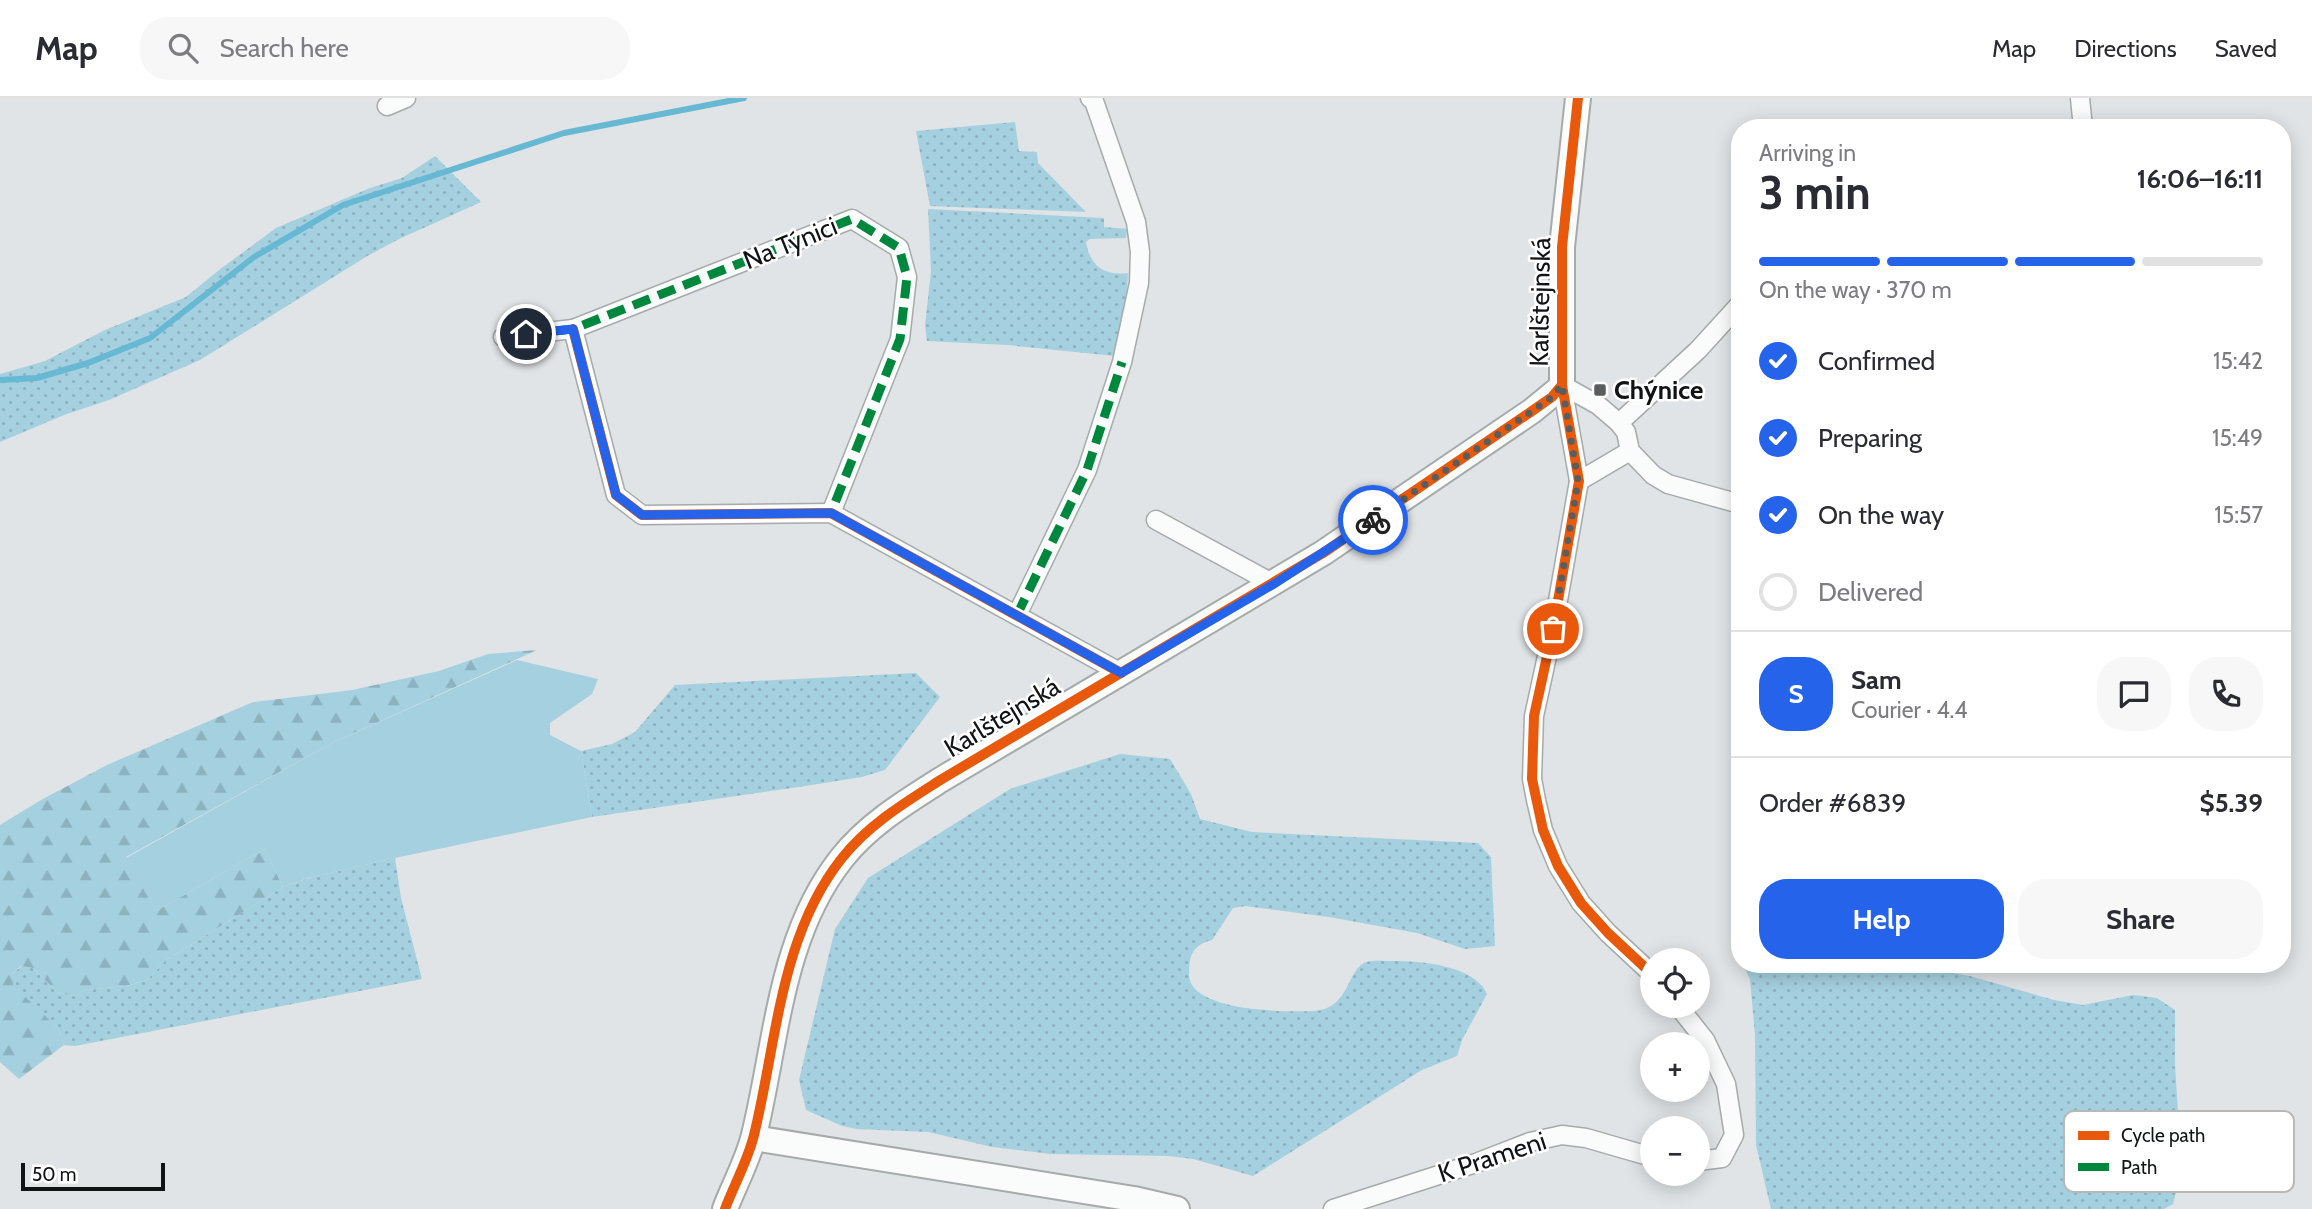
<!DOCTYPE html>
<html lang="en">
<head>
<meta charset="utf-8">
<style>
  body { margin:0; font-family:Cabin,sans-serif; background:#f7f7f7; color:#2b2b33; height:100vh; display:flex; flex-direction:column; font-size:26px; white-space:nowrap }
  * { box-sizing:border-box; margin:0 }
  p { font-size:23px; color:#7c7c81 }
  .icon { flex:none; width:38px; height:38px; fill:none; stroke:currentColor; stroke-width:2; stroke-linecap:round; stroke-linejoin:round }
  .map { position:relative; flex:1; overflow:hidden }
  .drawer { position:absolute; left:1731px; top:21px; width:560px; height:854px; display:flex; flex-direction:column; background:#fff; border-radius:28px; box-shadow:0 4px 18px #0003 }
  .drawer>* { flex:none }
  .buttons { position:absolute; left:1640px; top:850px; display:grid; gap:14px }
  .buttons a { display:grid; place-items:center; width:70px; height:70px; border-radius:50%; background:#fff; box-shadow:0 4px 18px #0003; font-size:35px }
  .scale { position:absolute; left:21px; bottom:18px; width:144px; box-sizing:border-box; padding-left:7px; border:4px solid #111415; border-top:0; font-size:19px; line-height:24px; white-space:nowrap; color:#111415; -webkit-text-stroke:5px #fff; paint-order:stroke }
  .pin { position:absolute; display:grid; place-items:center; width:60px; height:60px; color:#fff; margin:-30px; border:4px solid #fff; border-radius:50%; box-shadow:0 2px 7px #0007 }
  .courier { position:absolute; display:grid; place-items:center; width:70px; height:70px; margin:-35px; border:5px solid #2563eb; border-radius:50%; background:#fff; color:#222; box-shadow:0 2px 9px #0007 }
  .headline em { font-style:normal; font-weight:700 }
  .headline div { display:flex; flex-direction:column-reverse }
  .headline { display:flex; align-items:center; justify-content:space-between; height:119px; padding:0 28px }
  h1 { font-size:46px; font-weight:700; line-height:52px }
  .bar { display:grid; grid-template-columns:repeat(4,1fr); gap:10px 7px; align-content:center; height:84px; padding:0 28px }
  .bar i { height:9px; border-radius:5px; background:#e1e1e2 }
  .bar .active { background:#2563eb }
  .bar p { grid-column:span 4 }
  .line { display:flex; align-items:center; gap:18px; padding:0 28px; border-top:2px solid #e1e1e2 }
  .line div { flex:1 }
  .round { display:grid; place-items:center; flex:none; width:74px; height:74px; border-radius:28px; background:#f7f7f7 }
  ol { padding:0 28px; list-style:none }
  li { display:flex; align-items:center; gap:21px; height:77px }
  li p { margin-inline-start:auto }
  li .icon { padding:7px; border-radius:50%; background:#2563eb; color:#fff; stroke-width:4 }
  li:last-child { color:#7c7c81 }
  li i { width:38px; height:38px; border:4px solid #e1e1e2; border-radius:50% }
  .action { display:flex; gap:14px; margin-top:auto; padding:14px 28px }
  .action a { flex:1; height:80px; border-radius:28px; background:#2563eb; color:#fff; font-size:28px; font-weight:700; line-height:80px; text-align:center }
  .action a+a { background:#f7f7f7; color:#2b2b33 }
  header { display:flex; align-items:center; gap:42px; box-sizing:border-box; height:98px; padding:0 35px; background:#fff; border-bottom:2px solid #e1e1e2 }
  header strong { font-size:33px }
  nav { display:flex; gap:38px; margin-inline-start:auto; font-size:24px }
  .search { width:490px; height:63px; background:#f7f7f7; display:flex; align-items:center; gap:18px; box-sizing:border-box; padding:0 24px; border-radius:28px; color:#7c7c81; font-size:26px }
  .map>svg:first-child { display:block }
</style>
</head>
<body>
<header>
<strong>Map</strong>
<div class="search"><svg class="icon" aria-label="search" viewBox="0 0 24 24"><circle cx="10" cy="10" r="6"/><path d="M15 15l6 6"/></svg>Search here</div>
<nav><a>Map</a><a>Directions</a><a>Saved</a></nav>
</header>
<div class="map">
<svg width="2312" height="1111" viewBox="0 0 2312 1111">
  <defs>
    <pattern id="grass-dots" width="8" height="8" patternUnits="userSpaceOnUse" patternTransform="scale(1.75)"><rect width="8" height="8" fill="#a5d0e0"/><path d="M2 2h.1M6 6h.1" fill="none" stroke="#8db2bf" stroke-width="1.8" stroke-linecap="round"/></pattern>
    <pattern id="forest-firs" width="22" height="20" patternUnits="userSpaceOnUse" patternTransform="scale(1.75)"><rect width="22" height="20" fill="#a5d0e0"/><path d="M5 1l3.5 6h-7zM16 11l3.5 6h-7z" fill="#8db2bf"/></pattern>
  </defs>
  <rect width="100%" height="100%" fill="#e0e4e6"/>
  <!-- grass -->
  <g fill="url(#grass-dots)">
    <path d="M 1015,24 L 1019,53 L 1037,54 L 1038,65 L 1086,114 L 930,108 L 916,33 Z"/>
    <path d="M 435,58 L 481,104 L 399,141 L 369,157 L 200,262 L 109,302 L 64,317 L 0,344 L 0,276 L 45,263 L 105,232 L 186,199 L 219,172 L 276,130 L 370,90 L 402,80 Z"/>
    <path d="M 928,111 L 1104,120 L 1104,129 L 1127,131 L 1126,140 L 1090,141 L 1086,144 C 1090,168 1104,178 1128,175 L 1126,210 L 1115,258 L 1007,247 L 927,243 L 925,227 L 931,173 Z"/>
    <path d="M 916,575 L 940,599 L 885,672 L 862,679 L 799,689 L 592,719 L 581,653 L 612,646 L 635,634 L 675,587 Z"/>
    <path d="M 1120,656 L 1170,661 L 1191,696 L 1200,721 L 1252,734 L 1478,745 L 1491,759 L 1495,848 L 1465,851 L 1417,835 L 1329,819 L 1245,808 L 1233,810 L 1212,842 C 1200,845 1193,850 1190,862 C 1189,869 1188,876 1190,883 C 1202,914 1287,914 1315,913 C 1350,910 1347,871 1366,864 C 1373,862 1385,863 1392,863 C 1421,863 1474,867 1487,896 L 1462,942 L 1457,958 L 1422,972 L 1253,1078 L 1193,1061 L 1169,1058 L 1051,1056 L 992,1049 L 928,1034 L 857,1031 L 842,1028 L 806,1012 L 799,982 L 835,831 L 868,780 L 1010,691 Z"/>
    <path d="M 395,760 L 401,800 L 422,881 L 75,948 L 64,947 L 58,930 L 12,887 L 12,876 L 22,868 L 33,870 L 58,895 L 74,898 L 85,892 L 127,888 L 147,882 L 165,863 L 283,789 L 312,779 Z"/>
    <path d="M 1740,866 L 1905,866 L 1970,878 L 2054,902 L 2083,907 L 2133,897 L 2157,900 L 2175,912 L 2175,967 L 2180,1045 L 2180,1079 L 2173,1106 L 2164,1111 L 1771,1111 L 1756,1047 L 1755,937 L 1750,882 L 1745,870 Z"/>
  </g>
  <!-- forest -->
  <path fill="url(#forest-firs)" d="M 537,552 L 332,645 L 126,759 L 156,813 L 265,751 L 283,789 L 165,863 L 147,882 L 126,888 L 85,892 L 74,898 L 58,895 L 33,870 L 21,868 L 12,876 L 13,887 L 58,930 L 64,947 L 19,981 L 0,964 L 0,727 L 41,702 L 107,667 L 253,604 L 352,592 L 439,573 L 488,556 Z"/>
  <!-- green -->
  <path fill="#a5d0e0" d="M 517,562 L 598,581 L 592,596 L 550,625 L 550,637 L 581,653 L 592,719 L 395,760 L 308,780 L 283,789 L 265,751 L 156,813 L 126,760 L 332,645 Z"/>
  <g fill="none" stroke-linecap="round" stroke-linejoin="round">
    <!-- stream -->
    <path stroke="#66b8d3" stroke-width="6" d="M 0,282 L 37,280 L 88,265 L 150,240 L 254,159 L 343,107 L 564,35 L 744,0"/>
    <!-- street casing -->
    <g stroke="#a6aaab" stroke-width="21">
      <g id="street">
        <path d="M 2080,0 L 2083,30"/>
        <path d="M 387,8 L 406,0"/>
        <path d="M 573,231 L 616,397 L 642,417 L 831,415 L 1121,575"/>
        <path d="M 503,239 L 573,231 L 852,121 L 899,150 L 907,179 L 900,241 L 831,415"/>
        <path d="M 1562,287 L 1579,383 L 1553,531 L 1534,618 L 1532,681 L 1536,702 L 1543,732 L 1558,768 L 1581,805 L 1608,835 L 1652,876"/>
        <path d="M 1562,287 L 1598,307 L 1619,325 L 1626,334 L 1630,353 L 1653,377 L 1668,386 L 1740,406"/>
        <path d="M 1619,325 L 1698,252 L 1740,206"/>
        <path d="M 1579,383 L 1630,353"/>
        <path d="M 1156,422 L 1274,486"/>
        <path d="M 1017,517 L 1087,372 L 1122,264 L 1139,185 L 1140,154 L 1136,124 L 1094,3 L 1090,0"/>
        <path d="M 1678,908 L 1705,942 L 1726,986 L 1734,1037 L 1722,1060 L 1698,1063"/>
        <path d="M 1333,1111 L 1476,1065 L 1530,1044 L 1562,1037 L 1586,1040 L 1652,1059"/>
      </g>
    </g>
    <!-- secondary casing -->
    <g stroke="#a6aaab" stroke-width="28">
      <g id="secondary">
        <path d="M 754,1040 L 1134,1101 L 1177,1111"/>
        <path d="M 725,1111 C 734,1087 748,1062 754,1037 C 777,943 780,838 842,760 C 869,726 906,704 942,681 L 1323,455 L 1532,313 L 1560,290 L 1562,287 L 1562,149 L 1578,0"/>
      </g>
    </g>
    <!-- street -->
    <use href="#street" stroke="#fafbfb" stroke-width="18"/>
    <!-- secondary -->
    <use href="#secondary" stroke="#fafbfb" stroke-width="24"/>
    <!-- quiet -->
    <g stroke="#00873e" stroke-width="9" stroke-dasharray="18 9" stroke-linecap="butt">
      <path d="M 503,239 L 573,231 L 852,121 L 899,150 L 907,179 L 900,241 L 831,415"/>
      <path d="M 1017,517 L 1087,372 L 1122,264"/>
    </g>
    <!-- cycleway casing -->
    <g stroke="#fff" stroke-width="15">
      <g id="cycleway">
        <path d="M 1578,0 L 1562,149 L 1562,287 L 1579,383 L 1553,531 L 1534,618 L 1532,681 L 1543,732 L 1558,768 L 1581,805 L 1608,835 L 1652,876"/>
        <path d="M 573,231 L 616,397 L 642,417 L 831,415 L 1121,575"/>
        <path d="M 725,1111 C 734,1087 748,1062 754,1037 C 777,943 780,838 842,760 C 869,726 906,704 942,681 L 1323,455 L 1532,313 L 1552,299 L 1562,287"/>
      </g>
    </g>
    <!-- cycleway -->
    <use href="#cycleway" stroke="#e8590c" stroke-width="10"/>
  </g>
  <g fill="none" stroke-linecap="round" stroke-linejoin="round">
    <!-- done -->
    <path stroke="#595d5e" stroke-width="7" stroke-dasharray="0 12.6" d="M 1373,422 L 1532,313 L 1552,299 L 1562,287 L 1578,383 L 1553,531"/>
    <!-- route -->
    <path stroke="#2563eb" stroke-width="9" d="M 526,236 L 573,231 L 616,397 L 642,417 L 831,415 L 1121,575 L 1274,486 L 1373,422"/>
  </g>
  <!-- markers -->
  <rect fill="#595d5e" stroke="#fff" stroke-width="2.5" x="1593" y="285" width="14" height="14" rx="3.5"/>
  <g text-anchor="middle" stroke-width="5" stroke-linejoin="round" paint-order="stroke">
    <!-- street labels -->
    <g font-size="26" fill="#111415" stroke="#fff">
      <text transform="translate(790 145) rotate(-22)" y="9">Na Týnici</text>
      <text transform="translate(1540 204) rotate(-89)" y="9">Karlštejnská</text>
      <text transform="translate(1002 619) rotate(-31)" y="9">Karlštejnská</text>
      <text transform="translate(1492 1059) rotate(-18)" y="9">K Prameni</text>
    </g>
    <!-- poi labels -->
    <g font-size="26" font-weight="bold" fill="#111415" stroke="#fff" text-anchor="start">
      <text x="1614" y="301">Chýnice</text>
    </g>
  </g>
  <!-- legend -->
  <rect x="2064" y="1013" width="230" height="81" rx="10" fill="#fff" stroke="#b8b8b9" stroke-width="2"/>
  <rect x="2078" y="1033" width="31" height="9" fill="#e8590c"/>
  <rect x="2078" y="1065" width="31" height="8" fill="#00873e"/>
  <g font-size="19" fill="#111415">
    <text x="2121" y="1044">Cycle path</text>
    <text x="2121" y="1076">Path</text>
  </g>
</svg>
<div class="buttons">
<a><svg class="icon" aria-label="locate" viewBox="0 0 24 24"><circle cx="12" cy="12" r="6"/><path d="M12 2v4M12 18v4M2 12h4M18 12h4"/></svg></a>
<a>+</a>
<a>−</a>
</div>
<div class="scale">50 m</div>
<div class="pin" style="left:1553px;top:531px;background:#ea580c"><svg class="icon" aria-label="bag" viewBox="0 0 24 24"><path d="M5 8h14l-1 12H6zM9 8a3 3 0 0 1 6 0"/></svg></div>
<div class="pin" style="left:526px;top:236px;background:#1f2937"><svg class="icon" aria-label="home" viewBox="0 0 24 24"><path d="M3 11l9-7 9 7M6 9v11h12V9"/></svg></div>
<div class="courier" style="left:1373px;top:422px"><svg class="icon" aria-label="bike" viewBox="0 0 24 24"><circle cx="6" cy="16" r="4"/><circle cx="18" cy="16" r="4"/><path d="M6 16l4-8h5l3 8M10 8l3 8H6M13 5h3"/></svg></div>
<section class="drawer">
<div class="headline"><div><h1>3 min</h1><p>Arriving in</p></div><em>16:06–16:11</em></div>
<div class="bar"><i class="active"></i><i class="active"></i><i class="active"></i><i></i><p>On the way · 370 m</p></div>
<ol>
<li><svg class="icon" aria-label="check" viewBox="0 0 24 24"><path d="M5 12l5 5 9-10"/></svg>Confirmed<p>15:42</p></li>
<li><svg class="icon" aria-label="check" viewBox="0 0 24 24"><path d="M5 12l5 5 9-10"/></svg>Preparing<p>15:49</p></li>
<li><svg class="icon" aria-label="check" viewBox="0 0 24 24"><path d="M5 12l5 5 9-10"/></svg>On the way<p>15:57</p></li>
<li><i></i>Delivered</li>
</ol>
<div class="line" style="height:126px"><b class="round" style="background:#2563eb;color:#fff">S</b><div><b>Sam</b><p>Courier · 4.4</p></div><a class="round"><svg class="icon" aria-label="chat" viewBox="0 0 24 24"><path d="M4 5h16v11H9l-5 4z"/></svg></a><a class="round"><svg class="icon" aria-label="phone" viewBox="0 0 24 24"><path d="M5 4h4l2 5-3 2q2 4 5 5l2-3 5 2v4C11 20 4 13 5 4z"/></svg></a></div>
<div class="line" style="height:91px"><div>Order #6839</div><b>$5.39</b></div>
<div class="action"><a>Help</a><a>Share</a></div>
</section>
</div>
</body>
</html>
